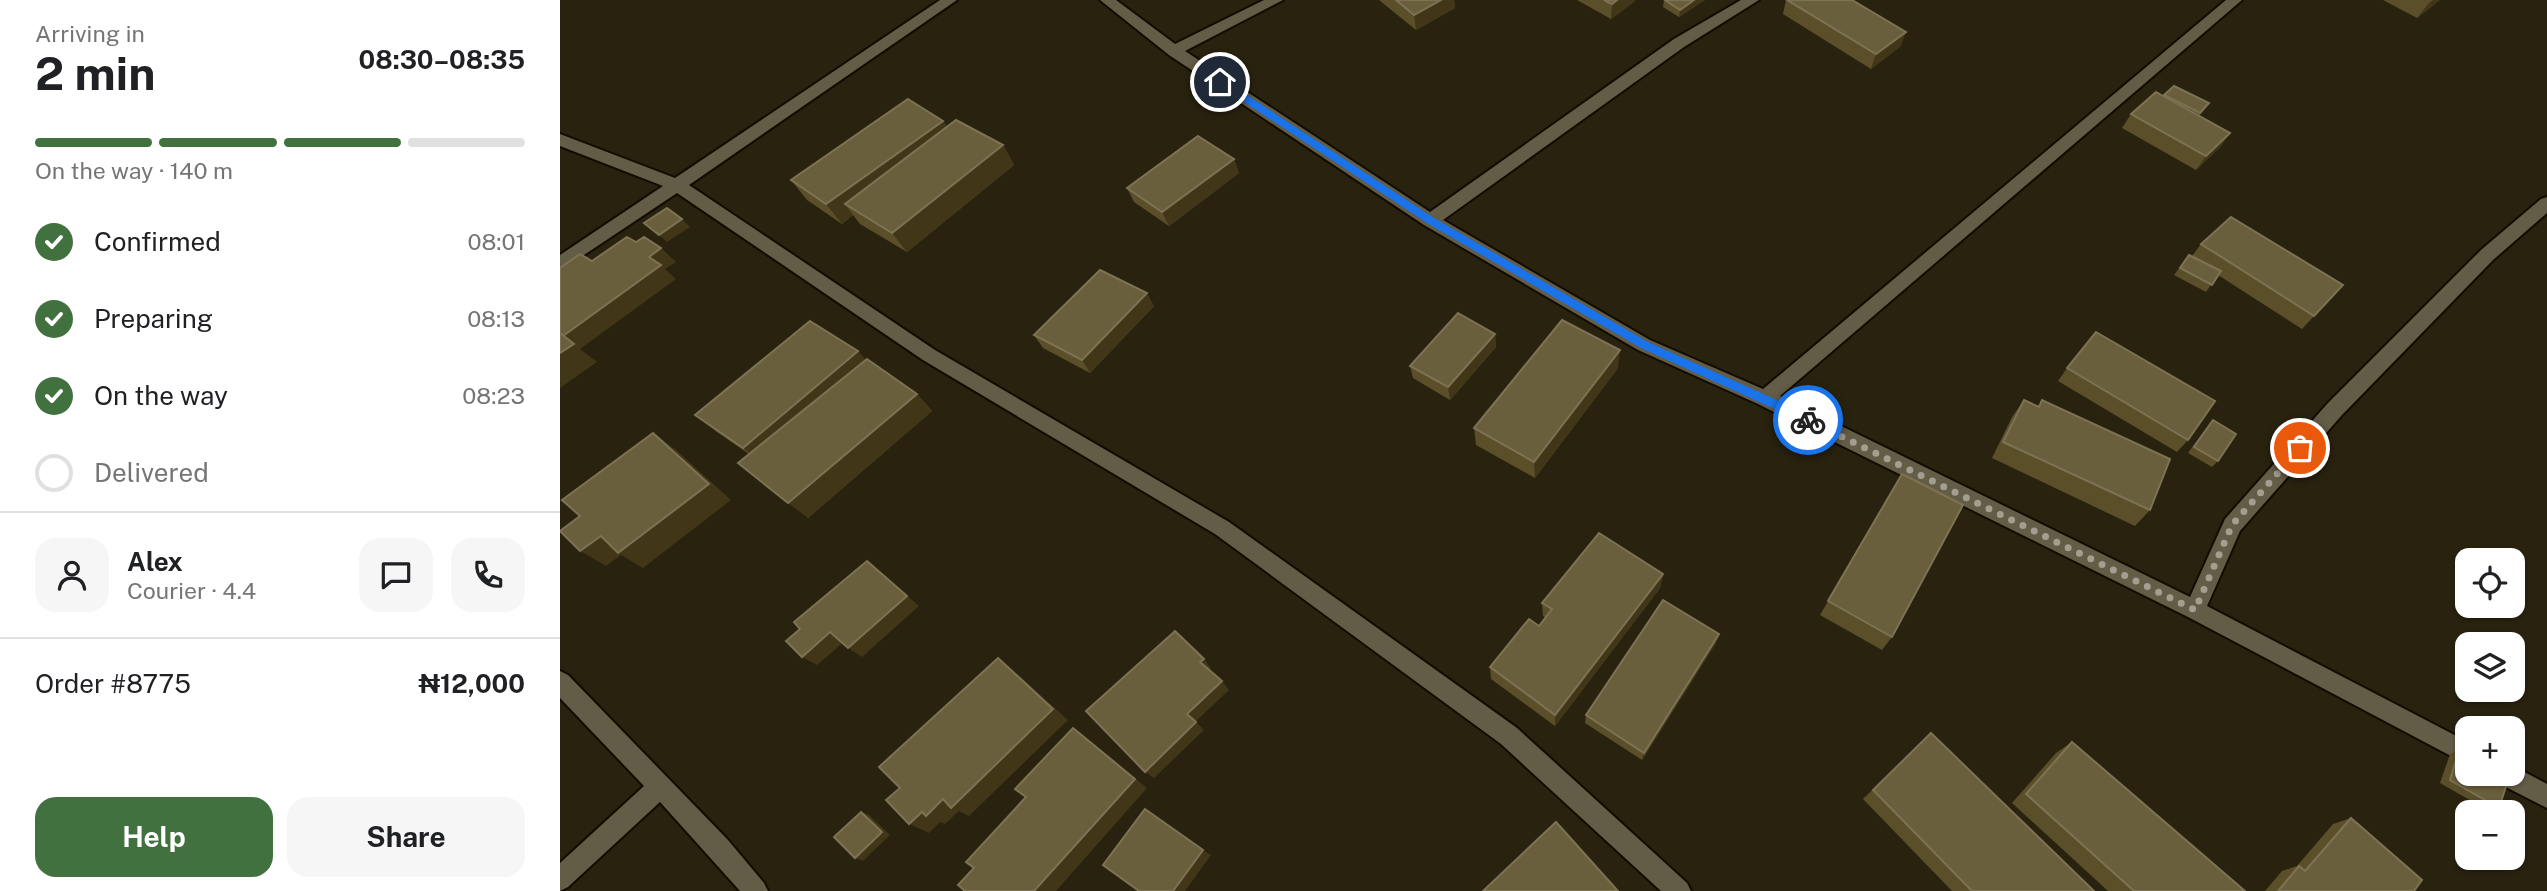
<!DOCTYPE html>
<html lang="en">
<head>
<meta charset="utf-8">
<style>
  body { margin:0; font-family:"Public Sans",sans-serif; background:#f6f6f6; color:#202124; height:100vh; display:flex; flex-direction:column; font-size:26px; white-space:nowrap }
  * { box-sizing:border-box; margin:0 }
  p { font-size:23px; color:#757577 }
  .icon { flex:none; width:38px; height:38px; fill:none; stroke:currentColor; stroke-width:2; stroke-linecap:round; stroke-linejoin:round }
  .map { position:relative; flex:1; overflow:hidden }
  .drawer { display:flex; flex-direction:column; background:#fff; width:560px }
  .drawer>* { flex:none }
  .tools { position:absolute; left:1895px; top:548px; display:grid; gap:14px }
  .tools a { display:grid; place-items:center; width:70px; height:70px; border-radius:14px; background:#fff; box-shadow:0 2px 5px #0004; font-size:35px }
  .pin { position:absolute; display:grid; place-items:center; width:60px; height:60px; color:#fff; margin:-30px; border:4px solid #fff; border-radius:50%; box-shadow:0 2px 7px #0007 }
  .courier { position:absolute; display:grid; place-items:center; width:70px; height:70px; margin:-35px; border:5px solid #1a73e8; border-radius:50%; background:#fff; color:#222; box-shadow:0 2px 9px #0007 }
  .headline em { font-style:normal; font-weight:700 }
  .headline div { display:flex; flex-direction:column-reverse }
  .headline { display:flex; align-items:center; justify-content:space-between; height:119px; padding:0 35px }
  h1 { font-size:46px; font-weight:700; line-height:52px }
  .bar { display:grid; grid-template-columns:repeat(4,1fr); gap:10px 7px; align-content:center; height:84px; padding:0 35px }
  .bar i { height:9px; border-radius:5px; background:#e0e0e0 }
  .bar .on { background:#427140 }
  .bar p { grid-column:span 4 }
  .line { display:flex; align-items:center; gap:18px; padding:0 35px; border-top:2px solid #e0e0e0 }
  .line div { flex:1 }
  .round { display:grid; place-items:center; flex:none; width:74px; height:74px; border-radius:21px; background:#f6f6f6 }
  ol { padding:0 35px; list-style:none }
  li { display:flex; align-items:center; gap:21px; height:77px }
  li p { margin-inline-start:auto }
  li .icon { padding:7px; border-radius:50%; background:#427140; color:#fff; stroke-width:4 }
  li:last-child { color:#757577 }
  li i { width:38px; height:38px; border:4px solid #e0e0e0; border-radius:50% }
  .action { display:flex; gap:14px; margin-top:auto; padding:14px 35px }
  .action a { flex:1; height:80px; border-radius:21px; background:#427140; color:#fff; font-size:28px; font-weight:700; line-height:80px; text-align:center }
  .action a+a { background:#f6f6f6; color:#202124 }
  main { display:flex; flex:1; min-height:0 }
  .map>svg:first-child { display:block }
</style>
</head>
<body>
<main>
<section class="drawer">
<div class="headline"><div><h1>2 min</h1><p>Arriving in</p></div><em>08:30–08:35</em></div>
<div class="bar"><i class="on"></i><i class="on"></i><i class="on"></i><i></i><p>On the way · 140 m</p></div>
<ol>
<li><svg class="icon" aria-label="check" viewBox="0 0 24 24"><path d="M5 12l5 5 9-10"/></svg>Confirmed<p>08:01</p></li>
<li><svg class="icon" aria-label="check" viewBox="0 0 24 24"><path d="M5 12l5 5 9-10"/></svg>Preparing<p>08:13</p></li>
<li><svg class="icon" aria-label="check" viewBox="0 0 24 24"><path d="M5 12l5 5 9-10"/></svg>On the way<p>08:23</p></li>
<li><i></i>Delivered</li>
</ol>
<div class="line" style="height:126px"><a class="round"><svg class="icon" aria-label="person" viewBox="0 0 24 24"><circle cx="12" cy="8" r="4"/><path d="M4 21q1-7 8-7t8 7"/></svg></a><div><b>Alex</b><p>Courier · 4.4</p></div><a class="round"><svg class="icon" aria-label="chat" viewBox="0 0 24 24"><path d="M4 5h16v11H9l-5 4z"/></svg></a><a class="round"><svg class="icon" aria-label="phone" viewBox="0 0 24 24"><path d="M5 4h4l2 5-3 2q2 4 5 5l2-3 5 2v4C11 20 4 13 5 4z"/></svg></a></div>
<div class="line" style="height:91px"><div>Order #8775</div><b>₦12,000</b></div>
<div class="action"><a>Help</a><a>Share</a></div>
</section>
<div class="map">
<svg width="1987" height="891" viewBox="0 0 1987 891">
  <rect width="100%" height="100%" fill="#29220f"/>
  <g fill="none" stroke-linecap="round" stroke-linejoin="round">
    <!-- minor casing -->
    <g stroke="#120b00" stroke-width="4">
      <g id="minor">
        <path d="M 380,0 L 397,0 L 129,185 L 375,350 L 669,522 L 957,728 L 1127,883 L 1131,891 L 1101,891 L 941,744 L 655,534 L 363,360 L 117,193 L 0,271 L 0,255 L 103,186 L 0,146 L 0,134 L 115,178 Z"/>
        <path d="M 540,0 L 556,0 L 615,44 L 704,0 L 723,0 L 625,51 L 870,212 L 1114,39 L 1181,0 L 1199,0 L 1124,47 L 883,220 L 1090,340 L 1203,389 L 1666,0 L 1682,0 L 1220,396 L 1630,597 L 1665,519 L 1768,403 L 1921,250 L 1981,199 L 1987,197 L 1987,213 L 1933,260 L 1782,415 L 1680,531 L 1647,606 L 1908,742 L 1908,765 L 1628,617 L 1198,404 L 1078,350 L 864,225 L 609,55 Z"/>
        <path d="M 0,671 L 8,675 L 168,840 L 204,883 L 208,891 L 180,891 L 100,802 L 8,887 L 0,891 L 0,863 L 84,786 L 0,698 Z"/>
        <path d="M 1953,766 L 1987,784 L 1987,808 L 1936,782 L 1933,774 L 1953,774 Z"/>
      </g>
    </g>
    <!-- minor -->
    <use href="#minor" fill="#635c46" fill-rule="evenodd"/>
  </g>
  <!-- wall -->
  <g fill="#5b4f2a">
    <path d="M 819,0 L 894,0 L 895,8 L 856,30 Z"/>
    <path d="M 1017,0 L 1075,0 L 1075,1 L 1051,19 Z"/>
    <path d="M 1104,0 L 1145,0 L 1119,17 L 1103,7 Z"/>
    <path d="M 1226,0 L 1292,0 L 1341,46 L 1311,69 L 1223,14 Z"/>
    <path d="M 1823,0 L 1880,0 L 1857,18 Z"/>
    <path d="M 1604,95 L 1649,103 L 1639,116 L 1670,133 L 1660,147 L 1636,170 L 1562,128 L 1571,114 Z"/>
    <path d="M 383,121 L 387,127 L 443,145 L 454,165 L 347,252 L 300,224 L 293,215 L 282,224 L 247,200 L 231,180 Z"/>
    <path d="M 674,159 L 679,173 L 609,226 L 574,202 L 567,188 Z"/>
    <path d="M 1641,244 L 1783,285 L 1742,329 L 1658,275 L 1646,292 L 1614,275 L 1629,255 L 1632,256 Z"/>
    <path d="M 594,306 L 530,373 L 483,348 L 474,335 Z"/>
    <path d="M 935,334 L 936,347 L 890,400 L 853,378 L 850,366 Z"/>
    <path d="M 306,360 L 357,394 L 372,411 L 248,518 L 189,454 L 157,432 L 135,415 Z"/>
    <path d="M 1058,368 L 975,478 L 916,445 L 914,428 Z"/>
    <path d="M 1507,368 L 1628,440 L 1617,452 L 1498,381 Z"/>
    <path d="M 1464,400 L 1478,406 L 1482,400 L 1590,510 L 1575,526 L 1432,458 L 1452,417 Z"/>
    <path d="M 1653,420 L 1658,461 L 1652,467 L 1628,453 L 1647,427 Z"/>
    <path d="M 1342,474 L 1332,637 L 1322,650 L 1260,615 Z"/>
    <path d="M 1103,574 L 1100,588 L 995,726 L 931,679 L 930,667 L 979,626 L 986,618 L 983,616 L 982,603 Z"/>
    <path d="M 1156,643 L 1082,760 L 1025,723 L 1026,715 Z"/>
    <path d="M 1371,733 L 1534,891 L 1392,891 L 1303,799 Z"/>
    <path d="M 1512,742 L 1685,891 L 1548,891 L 1452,803 L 1496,753 Z"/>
    <path d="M 1899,750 L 1939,808 L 1929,811 L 1880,783 L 1890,754 Z"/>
    <path d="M 1791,818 L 1854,891 L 1705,891 L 1722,871 L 1737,866 L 1773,824 Z"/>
  </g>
  <!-- shaded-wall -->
  <g fill="#413617">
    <path d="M 881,0 L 894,0 L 895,8 L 856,30 L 854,15 Z"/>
    <path d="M 1057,0 L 1075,0 L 1075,1 L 1051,19 L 1052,4 Z"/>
    <path d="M 1134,0 L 1145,0 L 1119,17 L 1120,10 Z"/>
    <path d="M 1873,0 L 1880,0 L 1857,18 L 1869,3 Z"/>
    <path d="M 1346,32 L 1341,46 L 1311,69 L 1316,54 Z"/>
    <path d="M 383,121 L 396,141 L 285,204 L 293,215 L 282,224 L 266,204 Z"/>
    <path d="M 1670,133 L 1660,147 L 1636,170 L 1646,156 Z"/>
    <path d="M 443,145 L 454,165 L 347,252 L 332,233 Z"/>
    <path d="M 674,159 L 679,173 L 609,226 L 602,212 Z"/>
    <path d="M 122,219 L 130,227 L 107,242 L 99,235 Z"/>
    <path d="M 101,248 L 116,262 L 105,269 L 116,279 L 20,349 L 37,362 L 0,388 L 0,333 L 89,257 Z"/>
    <path d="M 587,293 L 594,306 L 530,373 L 522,360 Z"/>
    <path d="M 935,334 L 936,347 L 890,400 L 888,387 Z"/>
    <path d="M 1060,350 L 1058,368 L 975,478 L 974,462 Z"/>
    <path d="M 298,351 L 315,369 L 204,465 L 183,448 Z"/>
    <path d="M 357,394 L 372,411 L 248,518 L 228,503 Z"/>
    <path d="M 93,433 L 116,450 L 171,500 L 83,568 L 61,555 L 46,566 L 20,551 Z"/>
    <path d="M 307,561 L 359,606 L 302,657 L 288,648 Z"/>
    <path d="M 1103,574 L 1100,588 L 995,726 L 995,715 Z"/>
    <path d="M 270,632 L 285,641 L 257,665 L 242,657 Z"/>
    <path d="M 1159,634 L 1156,643 L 1082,760 L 1084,753 Z"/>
    <path d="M 438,658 L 454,671 L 508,720 L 409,816 L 399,811 L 385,824 L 380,822 L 369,833 L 349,824 Z"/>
    <path d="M 644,659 L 651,668 L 648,671 L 640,662 Z"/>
    <path d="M 662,681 L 669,690 L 635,722 L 627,714 Z"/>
    <path d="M 636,722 L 644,730 L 594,778 L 585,772 Z"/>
    <path d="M 513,728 L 587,788 L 496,891 L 474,891 Z"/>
    <path d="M 301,812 L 309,815 L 330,835 L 303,861 L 295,858 Z"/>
    <path d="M 643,850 L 651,855 L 625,891 L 613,891 Z"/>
  </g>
  <!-- building -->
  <g fill="#6a5f3c" stroke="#7d7354" stroke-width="2">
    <path d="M 836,0 L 881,0 L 854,15 Z"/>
    <path d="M 1044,0 L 1057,0 L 1052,4 Z"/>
    <path d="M 1105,0 L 1134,0 L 1120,10 Z"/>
    <path d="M 1227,0 L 1292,0 L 1346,32 L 1316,54 Z"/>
    <path d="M 1614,86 L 1649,103 L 1640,113 L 1604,95 Z"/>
    <path d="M 1596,92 L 1670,133 L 1646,156 L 1571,114 Z"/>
    <path d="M 348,99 L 383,121 L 266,204 L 231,180 Z"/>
    <path d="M 396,120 L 443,145 L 332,233 L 285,204 Z"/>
    <path d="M 638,136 L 674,159 L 602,212 L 567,188 Z"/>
    <path d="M 107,208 L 122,219 L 99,235 L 84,223 Z"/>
    <path d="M 1671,217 L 1783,285 L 1754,316 L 1641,244 Z"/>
    <path d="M 67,237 L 76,242 L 84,237 L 101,248 L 89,257 L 101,265 L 3,336 L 0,333 L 0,268 L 20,254 L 32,261 Z"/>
    <path d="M 1629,255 L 1661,271 L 1652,285 L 1620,268 Z"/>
    <path d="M 540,270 L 587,293 L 522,360 L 474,335 Z"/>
    <path d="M 898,313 L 935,334 L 888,387 L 850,366 Z"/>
    <path d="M 1002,320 L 1060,350 L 974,462 L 914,428 Z"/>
    <path d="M 250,321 L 298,351 L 183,448 L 135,415 Z"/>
    <path d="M 1536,332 L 1655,401 L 1628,440 L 1507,368 Z"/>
    <path d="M 0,333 L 14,344 L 0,353 Z"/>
    <path d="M 307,359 L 357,394 L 228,503 L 178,463 Z"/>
    <path d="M 1464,400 L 1479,407 L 1482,400 L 1610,459 L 1590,510 L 1443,442 Z"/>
    <path d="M 1653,420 L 1676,434 L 1658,461 L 1634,447 Z"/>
    <path d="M 93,433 L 149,484 L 58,553 L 41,536 L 20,551 L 0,531 L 20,516 L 2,500 Z"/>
    <path d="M 1342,474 L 1403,505 L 1332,637 L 1268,601 Z"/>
    <path d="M 1039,533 L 1103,574 L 995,715 L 930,667 L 969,619 L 979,626 L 992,609 L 982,603 Z"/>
    <path d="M 307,561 L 347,596 L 288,648 L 270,632 L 242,657 L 226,641 L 240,629 L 234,622 Z"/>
    <path d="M 1103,600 L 1159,634 L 1084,753 L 1026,715 Z"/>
    <path d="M 615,631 L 644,659 L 640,662 L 662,681 L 627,714 L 636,722 L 585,772 L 526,711 Z"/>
    <path d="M 438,658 L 493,709 L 391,808 L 383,799 L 366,816 L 362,812 L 349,824 L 326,800 L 340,788 L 319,767 Z"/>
    <path d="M 513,728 L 575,779 L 474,891 L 405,891 L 398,885 L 414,868 L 406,862 L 466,797 L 455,789 Z"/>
    <path d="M 1371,733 L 1534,891 L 1412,891 L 1313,790 Z"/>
    <path d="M 1512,742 L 1685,891 L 1574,891 L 1466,794 Z"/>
    <path d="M 1899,750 L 1908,754 L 1908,774 L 1942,774 L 1949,777 L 1939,808 L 1890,780 Z"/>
    <path d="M 585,809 L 643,850 L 613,891 L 579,891 L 543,865 Z"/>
    <path d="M 301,812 L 322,832 L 295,858 L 274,837 Z"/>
    <path d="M 1791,818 L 1862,880 L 1854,891 L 1718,891 L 1739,866 L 1745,871 Z"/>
    <path d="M 996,822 L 1058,891 L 923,891 Z"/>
  </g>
  <!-- route -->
  <path fill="#1a73e8" d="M 657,80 L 664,80 L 874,218 L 1088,342 L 1252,416 L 1252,423 L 1245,423 L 1081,348 L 867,223 L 657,84 Z"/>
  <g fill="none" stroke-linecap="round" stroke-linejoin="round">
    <!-- done -->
    <path stroke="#a39e8f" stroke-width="7" stroke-dasharray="0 12.6" d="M 1248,420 L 1635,610 L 1672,525 L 1740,448"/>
  </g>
</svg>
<div class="tools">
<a><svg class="icon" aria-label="locate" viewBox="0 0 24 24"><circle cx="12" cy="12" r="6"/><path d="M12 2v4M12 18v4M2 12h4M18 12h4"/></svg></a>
<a><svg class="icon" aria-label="layers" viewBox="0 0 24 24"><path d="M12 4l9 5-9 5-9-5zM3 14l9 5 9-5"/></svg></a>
<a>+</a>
<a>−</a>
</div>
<div class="pin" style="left:1740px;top:448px;background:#ea580c"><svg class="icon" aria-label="bag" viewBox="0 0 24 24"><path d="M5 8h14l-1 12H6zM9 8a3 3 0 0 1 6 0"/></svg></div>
<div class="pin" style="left:660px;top:82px;background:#1f2937"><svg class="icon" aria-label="home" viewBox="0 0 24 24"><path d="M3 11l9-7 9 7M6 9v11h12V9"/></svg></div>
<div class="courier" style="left:1248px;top:420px"><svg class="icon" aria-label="bike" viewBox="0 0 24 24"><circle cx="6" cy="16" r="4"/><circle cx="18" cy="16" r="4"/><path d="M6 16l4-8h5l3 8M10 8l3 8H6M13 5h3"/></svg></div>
</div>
</main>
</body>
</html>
